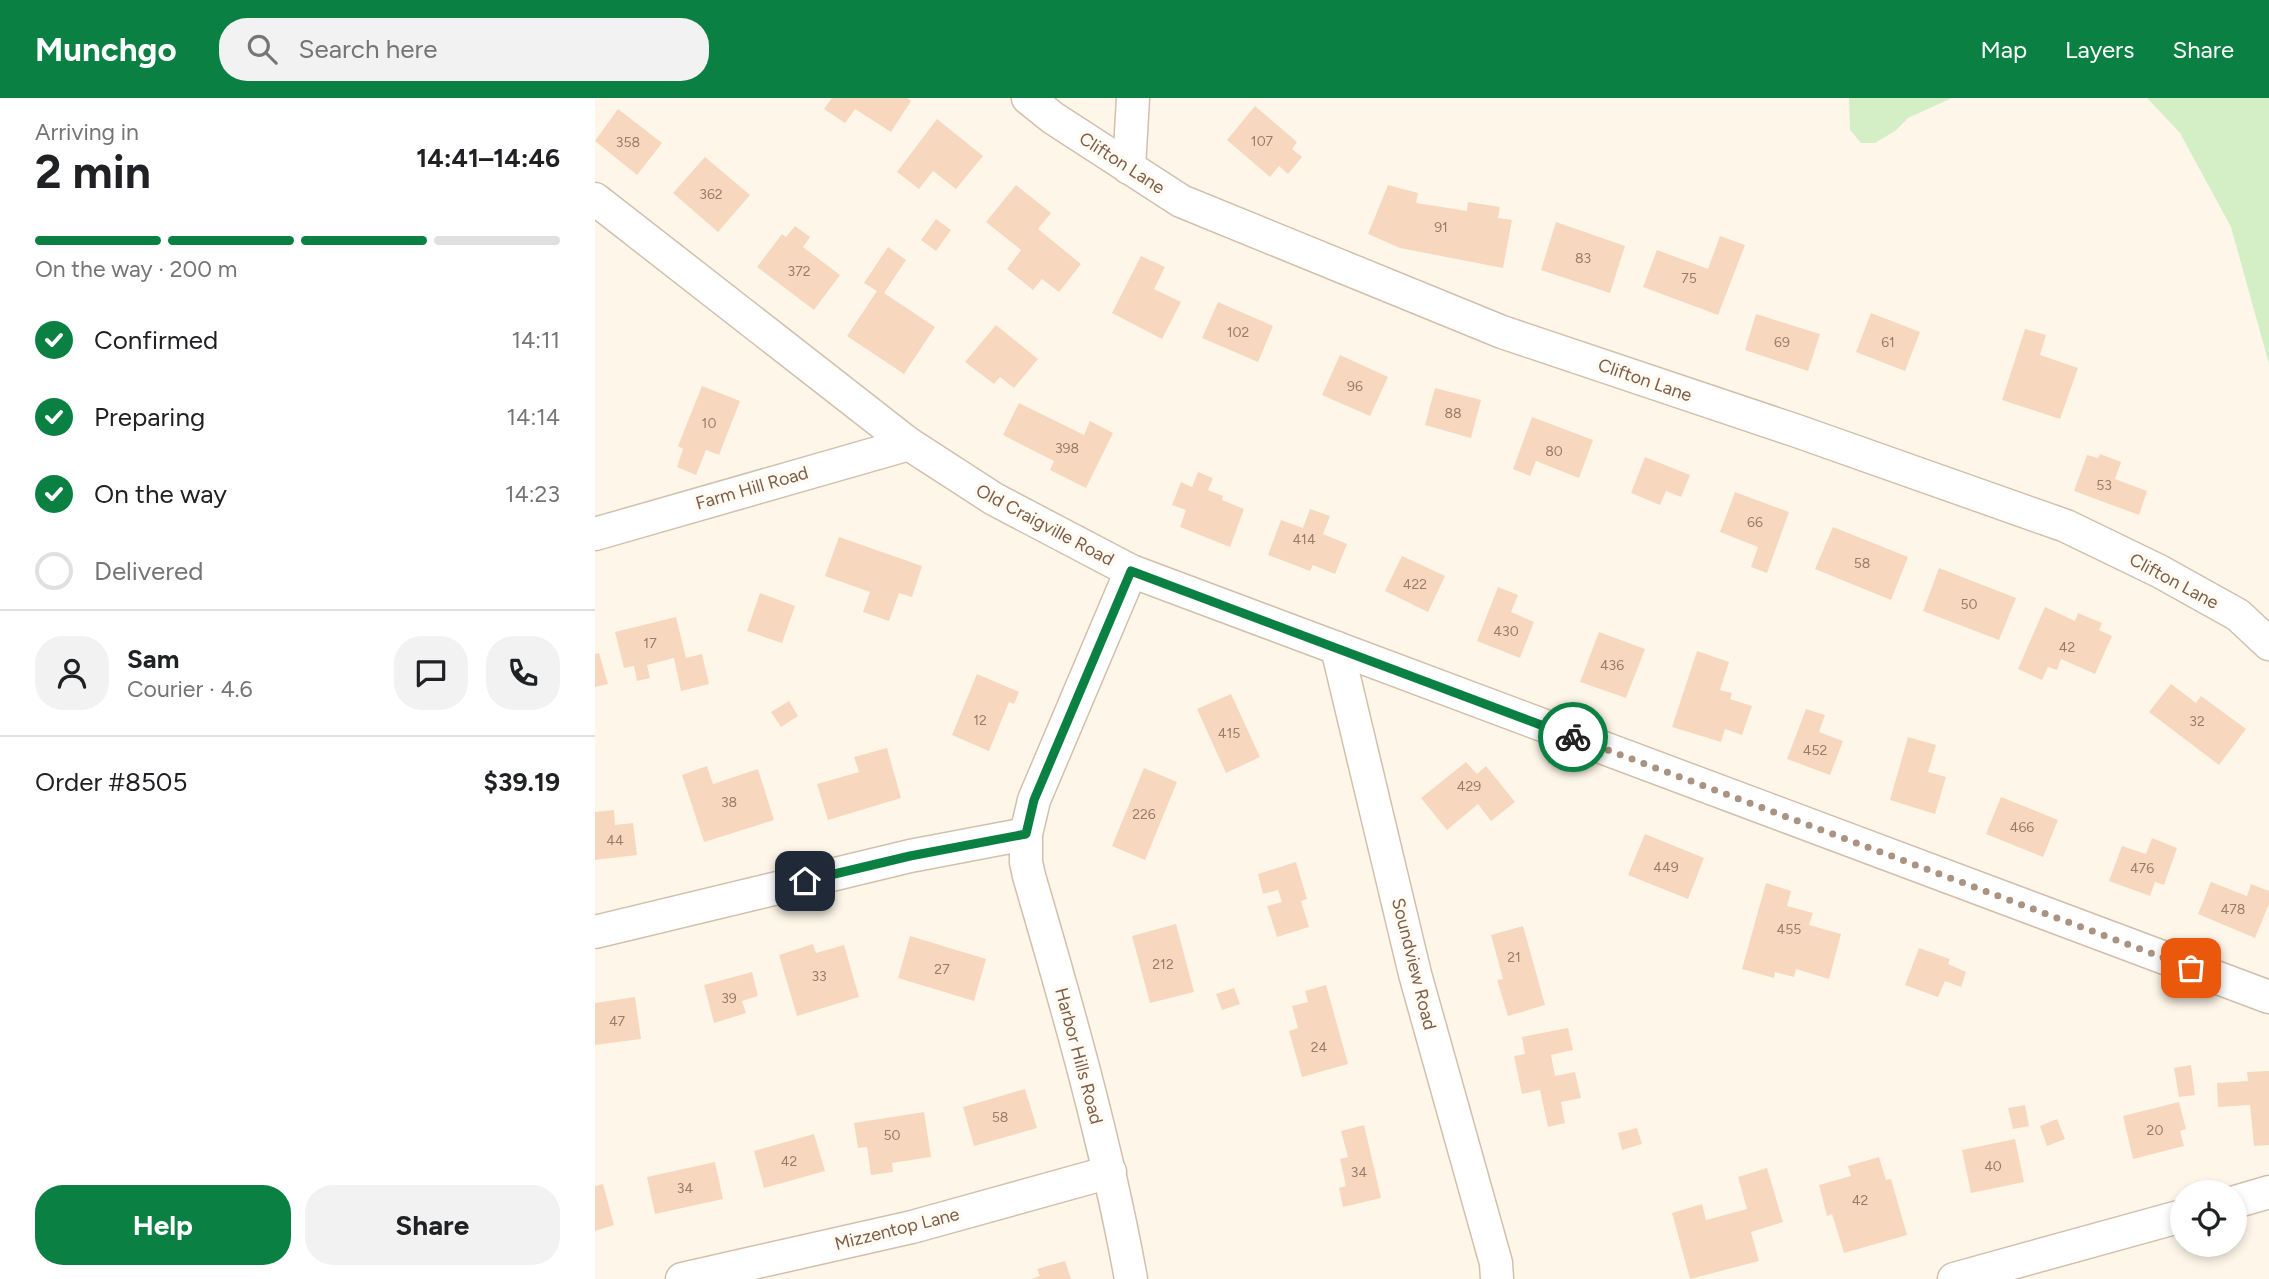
<!DOCTYPE html>
<html lang="en">
<head>
<meta charset="utf-8">
<style>
  body { margin:0; font-family:Figtree,sans-serif; background:#f2f2f2; color:#202124; height:100vh; display:flex; flex-direction:column; font-size:26px; white-space:nowrap }
  * { box-sizing:border-box; margin:0 }
  p { font-size:23px; color:#757577 }
  .icon { flex:none; width:38px; height:38px; fill:none; stroke:currentColor; stroke-width:2; stroke-linecap:round; stroke-linejoin:round }
  .map { position:relative; flex:1; overflow:hidden }
  .side { display:flex; flex-direction:column; background:#fff; width:595px }
  .side>* { flex:none }
  .fabs { position:absolute; left:1575px; top:1082px; display:grid; gap:14px }
  .fabs a { display:grid; place-items:center; width:77px; height:77px; border-radius:50%; background:#fff; box-shadow:0 4px 10px #0003; font-size:35px }
  .pin { position:absolute; display:grid; place-items:center; width:60px; height:60px; color:#fff; margin:-30px; border-radius:14px; box-shadow:0 4px 10px #0006 }
  .courier { position:absolute; display:grid; place-items:center; width:70px; height:70px; margin:-35px; border:5px solid #0b8043; border-radius:50%; background:#fff; color:#222; box-shadow:0 2px 9px #0007 }
  .summary em { font-style:normal; font-weight:700 }
  .summary div { display:flex; flex-direction:column-reverse }
  .summary { display:flex; align-items:center; justify-content:space-between; height:119px; padding:0 35px }
  h1 { font-size:46px; font-weight:700; line-height:52px }
  .bar { display:grid; grid-template-columns:repeat(4,1fr); gap:10px 7px; align-content:center; height:84px; padding:0 35px }
  .bar i { height:9px; border-radius:5px; background:#e0e0e0 }
  .bar .selected { background:#0b8043 }
  .bar p { grid-column:span 4 }
  .line { display:flex; align-items:center; gap:18px; padding:0 35px; border-top:2px solid #e0e0e0 }
  .line div { flex:1 }
  .round { display:grid; place-items:center; flex:none; width:74px; height:74px; border-radius:28px; background:#f2f2f2 }
  ol { padding:0 35px; list-style:none }
  li { display:flex; align-items:center; gap:21px; height:77px }
  li p { margin-inline-start:auto }
  li .icon { padding:7px; border-radius:50%; background:#0b8043; color:#fff; stroke-width:4 }
  li:last-child { color:#757577 }
  li i { width:38px; height:38px; border:4px solid #e0e0e0; border-radius:50% }
  .primary-button { display:flex; gap:14px; margin-top:auto; padding:14px 35px }
  .primary-button a { flex:1; height:80px; border-radius:28px; background:#0b8043; color:#fff; font-size:28px; font-weight:700; line-height:80px; text-align:center }
  .primary-button a+a { background:#f2f2f2; color:#202124 }
  header { display:flex; align-items:center; gap:42px; box-sizing:border-box; height:98px; padding:0 35px; background:#0b8043; color:#fff }
  header strong { font-size:33px }
  nav { display:flex; gap:38px; margin-inline-start:auto; font-size:24px }
  .search { width:490px; height:63px; background:#f2f2f2; display:flex; align-items:center; gap:18px; box-sizing:border-box; padding:0 24px; border-radius:28px; color:#757577; font-size:26px }
  main { display:flex; flex:1; min-height:0 }
  .map>svg:first-child { display:block }
</style>
</head>
<body>
<header>
<strong>Munchgo</strong>
<div class="search"><svg class="icon" aria-label="search" viewBox="0 0 24 24"><circle cx="10" cy="10" r="6"/><path d="M15 15l6 6"/></svg>Search here</div>
<nav><a>Map</a><a>Layers</a><a>Share</a></nav>
</header>
<main>
<section class="side">
<div class="summary"><div><h1>2 min</h1><p>Arriving in</p></div><em>14:41–14:46</em></div>
<div class="bar"><i class="selected"></i><i class="selected"></i><i class="selected"></i><i></i><p>On the way · 200 m</p></div>
<ol>
<li><svg class="icon" aria-label="check" viewBox="0 0 24 24"><path d="M5 12l5 5 9-10"/></svg>Confirmed<p>14:11</p></li>
<li><svg class="icon" aria-label="check" viewBox="0 0 24 24"><path d="M5 12l5 5 9-10"/></svg>Preparing<p>14:14</p></li>
<li><svg class="icon" aria-label="check" viewBox="0 0 24 24"><path d="M5 12l5 5 9-10"/></svg>On the way<p>14:23</p></li>
<li><i></i>Delivered</li>
</ol>
<div class="line" style="height:126px"><a class="round"><svg class="icon" aria-label="person" viewBox="0 0 24 24"><circle cx="12" cy="8" r="4"/><path d="M4 21q1-7 8-7t8 7"/></svg></a><div><b>Sam</b><p>Courier · 4.6</p></div><a class="round"><svg class="icon" aria-label="chat" viewBox="0 0 24 24"><path d="M4 5h16v11H9l-5 4z"/></svg></a><a class="round"><svg class="icon" aria-label="phone" viewBox="0 0 24 24"><path d="M5 4h4l2 5-3 2q2 4 5 5l2-3 5 2v4C11 20 4 13 5 4z"/></svg></a></div>
<div class="line" style="height:91px"><div>Order #8505</div><b>$39.19</b></div>
<div class="primary-button"><a>Help</a><a>Share</a></div>
</section>
<div class="map">
<svg width="1674" height="1181" viewBox="0 0 1674 1181">
  <rect width="100%" height="100%" fill="#fef7e9"/>
  <!-- green -->
  <g fill="#d4efc5">
    <path d="M 1254,0 L 1357,0 L 1313,20 L 1300,33 L 1280,45 L 1266,45 L 1255,32 Z"/>
    <path d="M 1552,0 L 1674,0 L 1674,266 L 1636,129 L 1585,35 Z"/>
  </g>
  <!-- building -->
  <g fill="#f7d7bd">
    <path d="M 237,0 L 312,0 L 316,3 L 296,34 L 260,11 L 250,25 L 229,11 Z"/>
    <path d="M 660,8 L 702,44 L 697,51 L 707,59 L 693,76 L 684,68 L 675,79 L 632,42 Z"/>
    <path d="M 23,11 L 67,45 L 42,77 L 0,43 Z"/>
    <path d="M 342,21 L 388,58 L 361,91 L 338,73 L 324,91 L 302,74 Z"/>
    <path d="M 110,59 L 155,97 L 123,134 L 78,95 Z"/>
    <path d="M 421,87 L 456,115 L 443,131 L 486,166 L 464,194 L 447,181 L 438,192 L 412,171 L 426,152 L 391,124 Z"/>
    <path d="M 793,87 L 823,95 L 821,105 L 872,113 L 873,104 L 905,109 L 903,120 L 917,122 L 908,170 L 805,150 L 773,136 Z"/>
    <path d="M 341,121 L 356,132 L 341,153 L 326,142 Z"/>
    <path d="M 961,124 L 1030,148 L 1015,195 L 946,172 Z"/>
    <path d="M 200,128 L 215,139 L 208,149 L 245,177 L 219,212 L 162,169 L 187,136 L 191,139 Z"/>
    <path d="M 1125,138 L 1150,147 L 1123,217 L 1048,189 L 1062,152 L 1113,171 Z"/>
    <path d="M 293,149 L 311,162 L 289,195 L 340,229 L 309,276 L 252,238 L 282,193 L 269,185 Z"/>
    <path d="M 546,158 L 570,169 L 559,191 L 586,204 L 567,241 L 517,215 Z"/>
    <path d="M 623,204 L 678,228 L 663,264 L 607,240 Z"/>
    <path d="M 1276,215 L 1325,234 L 1310,273 L 1261,254 Z"/>
    <path d="M 1161,216 L 1225,236 L 1213,273 L 1150,252 Z"/>
    <path d="M 401,227 L 443,261 L 419,290 L 405,279 L 399,286 L 370,264 Z"/>
    <path d="M 1430,231 L 1451,237 L 1445,257 L 1483,270 L 1465,321 L 1407,302 Z"/>
    <path d="M 745,257 L 793,279 L 775,318 L 727,297 Z"/>
    <path d="M 107,288 L 145,303 L 124,357 L 111,352 L 101,377 L 82,369 L 88,351 L 83,348 Z"/>
    <path d="M 840,290 L 886,302 L 876,340 L 830,327 Z"/>
    <path d="M 424,305 L 489,337 L 495,323 L 518,335 L 491,390 L 455,372 L 459,363 L 408,337 Z"/>
    <path d="M 937,319 L 998,342 L 984,380 L 941,363 L 935,378 L 918,371 Z"/>
    <path d="M 1505,356 L 1526,364 L 1520,381 L 1552,393 L 1544,417 L 1479,393 L 1492,357 L 1503,360 Z"/>
    <path d="M 1050,359 L 1095,377 L 1086,399 L 1071,393 L 1065,407 L 1036,395 Z"/>
    <path d="M 603,374 L 618,380 L 613,392 L 628,398 L 627,402 L 649,411 L 635,449 L 585,429 L 591,412 L 577,407 L 586,384 L 597,389 Z"/>
    <path d="M 1140,394 L 1194,414 L 1172,475 L 1156,469 L 1163,449 L 1125,434 Z"/>
    <path d="M 715,411 L 735,418 L 728,436 L 752,446 L 740,476 L 718,467 L 715,473 L 673,457 L 686,422 L 708,430 Z"/>
    <path d="M 1238,429 L 1313,459 L 1296,502 L 1220,471 Z"/>
    <path d="M 244,439 L 327,468 L 317,499 L 304,495 L 294,523 L 268,514 L 275,494 L 230,478 Z"/>
    <path d="M 807,458 L 850,478 L 833,514 L 790,493 Z"/>
    <path d="M 1344,470 L 1421,500 L 1404,542 L 1328,513 Z"/>
    <path d="M 903,489 L 923,497 L 916,514 L 939,524 L 925,560 L 882,543 Z"/>
    <path d="M 165,495 L 200,508 L 187,545 L 152,533 Z"/>
    <path d="M 1450,509 L 1480,523 L 1483,515 L 1507,525 L 1504,532 L 1517,538 L 1500,576 L 1466,561 L 1462,572 L 1453,569 L 1447,582 L 1423,571 Z"/>
    <path d="M 81,519 L 91,560 L 107,556 L 114,586 L 86,593 L 79,560 L 52,567 L 55,580 L 42,583 L 39,568 L 29,570 L 20,534 Z"/>
    <path d="M 1004,534 L 1050,551 L 1031,600 L 985,584 Z"/>
    <path d="M 1102,553 L 1134,564 L 1125,592 L 1137,595 L 1135,601 L 1157,608 L 1147,637 L 1130,631 L 1126,644 L 1077,629 Z"/>
    <path d="M 4,555 L 13,586 L 0,589 L 0,556 Z"/>
    <path d="M 382,576 L 424,594 L 419,606 L 414,604 L 394,653 L 357,637 Z"/>
    <path d="M 1576,586 L 1601,605 L 1606,598 L 1651,631 L 1624,667 L 1554,614 Z"/>
    <path d="M 636,596 L 665,659 L 631,675 L 602,611 Z"/>
    <path d="M 194,603 L 203,618 L 186,629 L 176,614 Z"/>
    <path d="M 1211,611 L 1230,617 L 1224,634 L 1248,643 L 1235,677 L 1192,661 Z"/>
    <path d="M 1313,639 L 1341,647 L 1333,674 L 1351,679 L 1340,716 L 1295,702 Z"/>
    <path d="M 292,650 L 306,700 L 233,722 L 222,686 L 264,674 L 259,659 Z"/>
    <path d="M 871,664 L 882,676 L 891,668 L 920,704 L 896,723 L 883,706 L 852,732 L 826,700 Z"/>
    <path d="M 112,668 L 118,686 L 163,671 L 179,722 L 109,744 L 87,677 Z"/>
    <path d="M 549,670 L 582,684 L 550,762 L 517,748 Z"/>
    <path d="M 1406,699 L 1463,722 L 1448,759 L 1391,736 Z"/>
    <path d="M 19,712 L 20,727 L 38,725 L 42,757 L 0,762 L 0,714 Z"/>
    <path d="M 1050,736 L 1109,760 L 1093,801 L 1033,777 Z"/>
    <path d="M 1557,740 L 1582,750 L 1569,787 L 1560,784 L 1555,798 L 1514,783 L 1527,748 L 1551,756 Z"/>
    <path d="M 701,764 L 712,801 L 706,803 L 714,829 L 682,839 L 672,808 L 687,804 L 683,792 L 668,796 L 663,776 Z"/>
    <path d="M 1616,784 L 1652,798 L 1656,786 L 1674,793 L 1674,806 L 1660,840 L 1603,816 Z"/>
    <path d="M 1171,785 L 1196,793 L 1192,808 L 1218,815 L 1214,827 L 1246,836 L 1234,881 L 1201,871 L 1199,879 L 1180,874 L 1179,880 L 1147,871 Z"/>
    <path d="M 581,826 L 599,894 L 555,905 L 537,838 Z"/>
    <path d="M 928,828 L 950,907 L 913,918 L 902,882 L 908,881 L 896,837 Z"/>
    <path d="M 315,838 L 391,861 L 379,903 L 303,880 Z"/>
    <path d="M 218,846 L 221,855 L 249,847 L 264,899 L 202,918 L 184,857 Z"/>
    <path d="M 1324,850 L 1355,861 L 1353,866 L 1371,874 L 1366,889 L 1350,883 L 1343,899 L 1310,887 Z"/>
    <path d="M 157,874 L 163,898 L 147,903 L 151,915 L 119,925 L 109,887 Z"/>
    <path d="M 731,887 L 753,966 L 707,979 L 694,933 L 703,930 L 697,908 L 713,904 L 710,893 Z"/>
    <path d="M 639,890 L 645,906 L 627,912 L 621,896 Z"/>
    <path d="M 40,899 L 46,941 L 0,947 L 0,905 Z"/>
    <path d="M 973,930 L 978,952 L 956,957 L 960,978 L 980,974 L 986,1000 L 966,1004 L 970,1025 L 953,1029 L 945,992 L 927,996 L 919,958 L 930,956 L 927,939 Z"/>
    <path d="M 1596,967 L 1600,997 L 1584,999 L 1579,970 Z"/>
    <path d="M 1674,973 L 1674,1047 L 1659,1048 L 1655,1007 L 1623,1009 L 1622,985 L 1653,983 L 1652,974 Z"/>
    <path d="M 430,991 L 442,1030 L 379,1048 L 368,1009 Z"/>
    <path d="M 1584,1004 L 1591,1031 L 1585,1033 L 1589,1048 L 1538,1061 L 1528,1018 Z"/>
    <path d="M 1430,1007 L 1434,1028 L 1418,1031 L 1413,1010 Z"/>
    <path d="M 329,1014 L 336,1059 L 297,1065 L 298,1074 L 276,1077 L 272,1049 L 263,1050 L 259,1025 Z"/>
    <path d="M 1462,1021 L 1470,1041 L 1452,1048 L 1445,1028 Z"/>
    <path d="M 769,1027 L 786,1100 L 748,1109 L 744,1090 L 751,1088 L 745,1061 L 753,1059 L 746,1033 Z"/>
    <path d="M 1042,1030 L 1047,1046 L 1027,1052 L 1023,1035 Z"/>
    <path d="M 219,1036 L 230,1073 L 169,1090 L 159,1053 Z"/>
    <path d="M 1420,1041 L 1429,1084 L 1376,1095 L 1367,1052 Z"/>
    <path d="M 1284,1059 L 1291,1082 L 1296,1081 L 1312,1137 L 1249,1155 L 1237,1116 L 1232,1118 L 1224,1087 L 1256,1078 L 1253,1068 Z"/>
    <path d="M 120,1064 L 128,1101 L 60,1116 L 52,1079 Z"/>
    <path d="M 1172,1070 L 1188,1124 L 1156,1134 L 1164,1163 L 1095,1181 L 1077,1115 L 1107,1106 L 1111,1122 L 1152,1111 L 1143,1079 Z"/>
    <path d="M 8,1086 L 19,1127 L 0,1133 L 0,1088 Z"/>
    <path d="M 470,1163 L 476,1181 L 436,1181 L 445,1178 L 442,1171 Z"/>
  </g>
  <g fill="none" stroke-linecap="round" stroke-linejoin="round">
    <!-- minor casing -->
    <g stroke="#d3bfac" stroke-width="35">
      <g id="minor">
        <path d="M 433,0 L 458,20 L 586,103 L 907,234 L 1202,333 L 1471,428 L 1564,473 L 1643,517 L 1674,546"/>
        <path d="M 534,70 L 538,0"/>
        <path d="M 0,101 L 314,346 L 399,401 L 536,473 L 1674,899"/>
        <path d="M 0,436 L 314,346"/>
        <path d="M 742,550 L 820,876 L 901,1165 L 902,1181"/>
        <path d="M 431,736 L 431,764 L 434,778 C 473,911 511,1044 536,1181"/>
        <path d="M 0,834 L 315,758 L 431,736 L 439,702 L 536,473"/>
        <path d="M 1640,1104 L 1674,1094"/>
        <path d="M 87,1181 L 317,1129 L 515,1074"/>
        <path d="M 1359,1181 L 1587,1118"/>
      </g>
    </g>
    <!-- minor -->
    <use href="#minor" stroke="#fff" stroke-width="32"/>
  </g>
  <g fill="none" stroke-linecap="round" stroke-linejoin="round">
    <!-- done -->
    <path stroke="#aa9380" stroke-width="7" stroke-dasharray="0 12.6" d="M 978,639 L 1596,870"/>
    <!-- route -->
    <path stroke="#0b8043" stroke-width="9" d="M 210,783 L 315,758 L 431,736 L 439,702 L 536,473 L 978,639"/>
  </g>
  <g text-anchor="middle" stroke-width="7" stroke-linejoin="round" paint-order="stroke">
    <!-- number labels -->
    <g font-size="14" fill="#9c7c65">
      <text x="667" y="48">107</text>
      <text x="33" y="49">358</text>
      <text x="116" y="101">362</text>
      <text x="846" y="134">91</text>
      <text x="988" y="165">83</text>
      <text x="204" y="178">372</text>
      <text x="1094" y="185">75</text>
      <text x="643" y="239">102</text>
      <text x="1187" y="249">69</text>
      <text x="1293" y="249">61</text>
      <text x="760" y="293">96</text>
      <text x="858" y="320">88</text>
      <text x="114" y="330">10</text>
      <text x="472" y="355">398</text>
      <text x="959" y="358">80</text>
      <text x="1509" y="392">53</text>
      <text x="1160" y="429">66</text>
      <text x="709" y="446">414</text>
      <text x="1267" y="470">58</text>
      <text x="820" y="491">422</text>
      <text x="1374" y="511">50</text>
      <text x="911" y="538">430</text>
      <text x="55" y="550">17</text>
      <text x="1472" y="554">42</text>
      <text x="1017" y="572">436</text>
      <text x="385" y="627">12</text>
      <text x="1602" y="628">32</text>
      <text x="634" y="640">415</text>
      <text x="1220" y="657">452</text>
      <text x="874" y="693">429</text>
      <text x="134" y="709">38</text>
      <text x="549" y="721">226</text>
      <text x="1427" y="734">466</text>
      <text x="20" y="747">44</text>
      <text x="1071" y="774">449</text>
      <text x="1547" y="775">476</text>
      <text x="1638" y="816">478</text>
      <text x="1194" y="836">455</text>
      <text x="919" y="864">21</text>
      <text x="568" y="871">212</text>
      <text x="347" y="876">27</text>
      <text x="224" y="883">33</text>
      <text x="134" y="905">39</text>
      <text x="22" y="928">47</text>
      <text x="724" y="954">24</text>
      <text x="405" y="1024">58</text>
      <text x="1560" y="1037">20</text>
      <text x="297" y="1042">50</text>
      <text x="194" y="1068">42</text>
      <text x="1398" y="1073">40</text>
      <text x="764" y="1079">34</text>
      <text x="90" y="1095">34</text>
      <text x="1265" y="1107">42</text>
    </g>
    <!-- street labels -->
    <g font-size="18" fill="#7d5d48" stroke="#fffaf2">
      <text transform="translate(527 65) rotate(33)" y="6">Clifton Lane</text>
      <text transform="translate(1050 282) rotate(19)" y="6">Clifton Lane</text>
      <text transform="translate(157 390) rotate(-16)" y="6">Farm Hill Road</text>
      <text transform="translate(450 427) rotate(28)" y="6">Old Craigville Road</text>
      <text transform="translate(1579 483) rotate(28)" y="6">Clifton Lane</text>
      <text transform="translate(819 866) rotate(76)" y="6">Soundview Road</text>
      <text transform="translate(484 958) rotate(75)" y="6">Harbor Hills Road</text>
      <text transform="translate(302 1131) rotate(-14)" y="6">Mizzentop Lane</text>
    </g>
  </g>
</svg>
<div class="fabs">
<a><svg class="icon" aria-label="locate" viewBox="0 0 24 24"><circle cx="12" cy="12" r="6"/><path d="M12 2v4M12 18v4M2 12h4M18 12h4"/></svg></a>
</div>
<div class="pin" style="left:1596px;top:870px;background:#ea580c"><svg class="icon" aria-label="bag" viewBox="0 0 24 24"><path d="M5 8h14l-1 12H6zM9 8a3 3 0 0 1 6 0"/></svg></div>
<div class="pin" style="left:210px;top:783px;background:#1f2937"><svg class="icon" aria-label="home" viewBox="0 0 24 24"><path d="M3 11l9-7 9 7M6 9v11h12V9"/></svg></div>
<div class="courier" style="left:978px;top:639px"><svg class="icon" aria-label="bike" viewBox="0 0 24 24"><circle cx="6" cy="16" r="4"/><circle cx="18" cy="16" r="4"/><path d="M6 16l4-8h5l3 8M10 8l3 8H6M13 5h3"/></svg></div>
</div>
</main>
</body>
</html>
